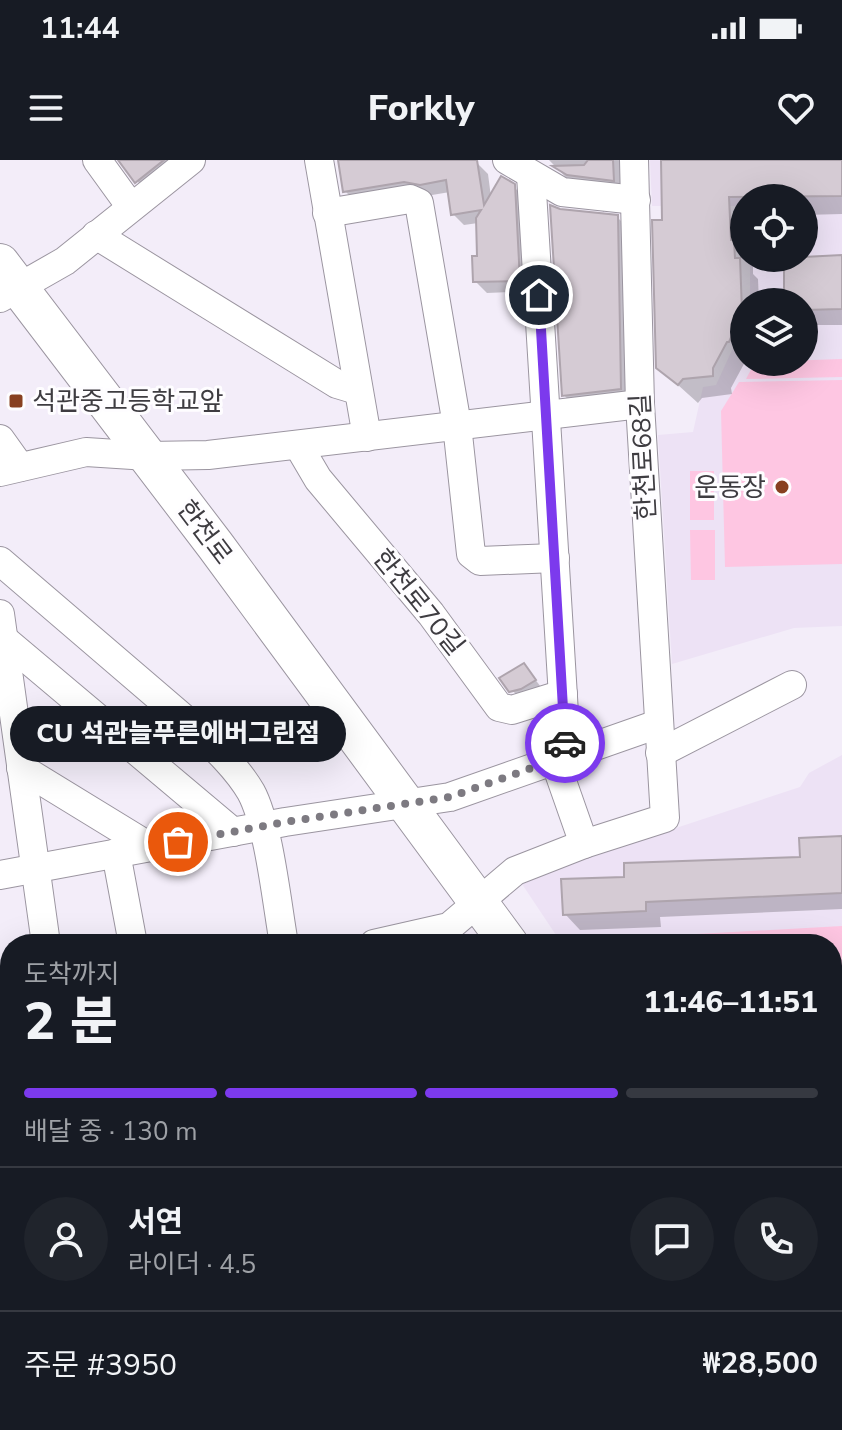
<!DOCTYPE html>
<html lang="ko">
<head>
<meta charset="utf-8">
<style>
  body { margin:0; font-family:"Nunito Sans","Noto Sans KR",sans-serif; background:#20242c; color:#f1f3f6; height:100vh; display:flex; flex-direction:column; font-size:30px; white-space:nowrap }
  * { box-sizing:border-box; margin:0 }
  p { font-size:26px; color:#9ea1a6 }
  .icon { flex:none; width:44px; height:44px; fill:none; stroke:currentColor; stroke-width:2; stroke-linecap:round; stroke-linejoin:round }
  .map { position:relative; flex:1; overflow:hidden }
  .drawer { position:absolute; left:0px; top:774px; width:842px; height:496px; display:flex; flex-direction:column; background:#171b24; border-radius:32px 32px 0 0; box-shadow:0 8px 32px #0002 }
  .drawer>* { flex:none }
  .controls { position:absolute; left:730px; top:24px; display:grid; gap:16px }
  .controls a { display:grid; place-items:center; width:88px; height:88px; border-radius:50%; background:#171b24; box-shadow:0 8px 32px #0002; font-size:40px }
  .pin { position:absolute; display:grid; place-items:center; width:68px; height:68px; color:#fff; margin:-34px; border:4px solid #fff; border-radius:50%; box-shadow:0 2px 8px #0007 }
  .courier { position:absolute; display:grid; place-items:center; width:80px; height:80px; margin:-40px; border:6px solid #7c3aed; border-radius:50%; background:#fff; color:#222; box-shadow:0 2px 10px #0007 }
  .bubble { position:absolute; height:56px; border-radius:28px; background:#171b24; box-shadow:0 8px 32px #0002; font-size:26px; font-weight:800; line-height:56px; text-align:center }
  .overview em { font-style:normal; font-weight:800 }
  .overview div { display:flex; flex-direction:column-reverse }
  .overview { display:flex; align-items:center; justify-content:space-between; height:136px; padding:0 24px }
  h1 { font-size:52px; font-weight:800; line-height:60px }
  .bar { display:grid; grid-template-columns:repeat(4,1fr); gap:12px 8px; align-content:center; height:96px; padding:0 24px }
  .bar i { height:10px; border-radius:6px; background:#363941 }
  .bar .current { background:#7c3aed }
  .bar p { grid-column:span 4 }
  .line { display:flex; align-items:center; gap:20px; padding:0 24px; border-top:2px solid #363941 }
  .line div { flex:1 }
  .round { display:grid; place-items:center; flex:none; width:84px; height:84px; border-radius:42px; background:#20242c }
  .status { display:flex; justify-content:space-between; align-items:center; height:56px; padding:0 40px; background:#171b24; direction:ltr }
  .status svg { height:22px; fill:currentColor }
  header { display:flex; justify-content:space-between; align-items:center; height:104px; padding:0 24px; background:#171b24; font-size:36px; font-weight:800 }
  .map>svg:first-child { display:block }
</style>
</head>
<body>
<div class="status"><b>11:44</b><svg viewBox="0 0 49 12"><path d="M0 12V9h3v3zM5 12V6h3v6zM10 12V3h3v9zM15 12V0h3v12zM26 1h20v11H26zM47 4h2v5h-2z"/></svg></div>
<header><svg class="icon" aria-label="menu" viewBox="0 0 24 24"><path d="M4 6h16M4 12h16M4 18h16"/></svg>Forkly<svg class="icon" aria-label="heart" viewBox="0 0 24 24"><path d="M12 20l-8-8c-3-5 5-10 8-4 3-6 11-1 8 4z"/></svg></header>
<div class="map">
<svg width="842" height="1270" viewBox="0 0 842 1270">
  <rect width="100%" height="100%" fill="#f3edf9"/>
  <!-- built -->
  <g fill="#ede2f5">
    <path d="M 650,0 L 842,0 L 842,466 L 794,468 L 672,504 L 658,275 L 693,272 L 703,227 L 716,225 L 732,190 L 744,189 L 744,202 L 804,202 L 804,142 L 750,142 L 750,98 L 804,98 L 804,38 L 744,38 L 744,46 L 652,46 Z"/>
    <path d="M 842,595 L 842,989 L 832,990 L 832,784 L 562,784 L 522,724 L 591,696 L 800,627 L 809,613 Z"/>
  </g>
  <!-- green -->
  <g fill="#fec6e2">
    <path d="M 842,199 L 842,217 L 746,219 L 755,202 Z"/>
    <path d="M 842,220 L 842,404 L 725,407 L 721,251 L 739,222 Z"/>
    <rect x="690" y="311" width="24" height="49"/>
    <path d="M 690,370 L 715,370 L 715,420 L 691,420 Z"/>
    <path d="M 842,766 L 842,932 L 832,932 L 832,784 L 679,784 L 678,775 Z"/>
  </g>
  <!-- shadow -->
  <g fill="#0003">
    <path d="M 120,0 L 180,0 L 148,34 Z"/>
    <path d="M 340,0 L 474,0 L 488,14 L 491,37 L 513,26 L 525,38 L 531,131 L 487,133 L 475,121 L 480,97 L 478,63 L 464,65 L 453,54 L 450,32 L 432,35 L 416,33 L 357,43 L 345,31 Z"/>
    <path d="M 549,0 L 619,0 L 640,21 L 604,44 L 604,52 L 594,46 Z"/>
    <path d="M 663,0 L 842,0 L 842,54 L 804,55 L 804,38 L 744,38 L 744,98 L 749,98 L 753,102 L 753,114 L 758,119 L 759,142 L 744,142 L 745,202 L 731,228 L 732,234 L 702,238 L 698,243 L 658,207 L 664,62 Z"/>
    <path d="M 560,51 L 617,57 L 629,69 L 634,239 L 575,247 L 564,235 Z"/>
    <path d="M 842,97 L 842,165 L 804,165 L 804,142 L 786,142 Z"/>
    <path d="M 524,505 L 544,531 L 523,542 L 513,531 Z"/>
    <path d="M 842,679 L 842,749 L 660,757 L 661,767 L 580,770 L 565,754 L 626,719 L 802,699 Z"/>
    <path d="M 832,1100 L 842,1122 L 842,1174 L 832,1179 Z"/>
    <path d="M 0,1242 L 10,1252 L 10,1260 L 18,1260 L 28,1270 L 0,1270 Z"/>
    <path d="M 60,1260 L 201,1260 L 192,1270 L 71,1270 Z"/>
    <path d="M 259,1260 L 308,1260 L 299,1270 L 271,1270 Z"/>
    <path d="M 403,1260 L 444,1260 L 454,1270 L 407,1270 Z"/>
    <path d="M 611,1260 L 680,1260 L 684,1270 L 614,1270 Z"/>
  </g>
  <!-- building -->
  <g fill="#d5cbd4" stroke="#aea4ad" stroke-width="2">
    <path d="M 118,0 L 164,0 L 135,23 Z"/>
    <path d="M 338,0 L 477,0 L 484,45 L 501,16 L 515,24 L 520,121 L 473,122 L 472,96 L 477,96 L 476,58 L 481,50 L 451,55 L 446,20 L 420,25 L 404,22 L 343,32 Z"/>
    <path d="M 588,0 L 613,0 L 614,21 L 567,15 L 552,6 L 584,5 Z"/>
    <path d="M 661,0 L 842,0 L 842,36 L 729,37 L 731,80 L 734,80 L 735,98 L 740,98 L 742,152 L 729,182 L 727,182 L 713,208 L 713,216 L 683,219 L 678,225 L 656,208 L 652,60 L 662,60 Z"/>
    <path d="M 550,45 L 560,49 L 618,55 L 621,229 L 562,236 Z"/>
    <path d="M 842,95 L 842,149 L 804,150 L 804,142 L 784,142 L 784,98 Z"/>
    <path d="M 524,503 L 536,520 L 521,529 L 509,532 L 499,518 Z"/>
    <path d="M 842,676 L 842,733 L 646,742 L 646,751 L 563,755 L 561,719 L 624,717 L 624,703 L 800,697 L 799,678 Z"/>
  </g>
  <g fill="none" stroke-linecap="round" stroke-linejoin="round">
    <!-- street casing -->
    <g stroke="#9b95a0" stroke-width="30">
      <g id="street">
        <path d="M 97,0 L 131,47"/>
        <path d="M 319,0 L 367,277"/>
        <path d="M 507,0 L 562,32 L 636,40"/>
        <path d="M 531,15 L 566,586 L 557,607 L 584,684"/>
        <path d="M 327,53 L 410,39 L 419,43 L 457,265 L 471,394 L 480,401 L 555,398"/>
        <path d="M 96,75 L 337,224 L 357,230"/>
        <path d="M 0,138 L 65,101 L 191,0"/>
        <path d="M 0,279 L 20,307"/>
        <path d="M 298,285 L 318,319 L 431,454 L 499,547 L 512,550 L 563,534"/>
        <path d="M 0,312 L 86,292 L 148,296 L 208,295 L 640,244"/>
        <path d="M 0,401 L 189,563 C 210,583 236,606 251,632 C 269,665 277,745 284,784"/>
        <path d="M 0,454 L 46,784"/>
        <path d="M 0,476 L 233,672"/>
        <path d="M 660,593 L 792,525"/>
        <path d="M 21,608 L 150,687"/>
        <path d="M 116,693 L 133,784"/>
        <path d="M 0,715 L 285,662 L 450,637 L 658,564"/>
        <path d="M 374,784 L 449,767 L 515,711 L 584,684 L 665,658 L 640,244 L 634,0"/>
        <path d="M 360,1260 L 362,1270"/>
      </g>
    </g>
    <!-- secondary casing -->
    <g stroke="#9b95a0" stroke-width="40">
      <g id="secondary">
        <path d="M 0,103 L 215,385 L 509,784"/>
        <path d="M 832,1033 L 842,1033"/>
        <path d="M 0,1101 L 10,1099"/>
        <path d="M 719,1260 L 723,1270"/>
      </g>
    </g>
    <!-- street -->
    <use href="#street" stroke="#fff" stroke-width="28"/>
    <!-- secondary -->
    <use href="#secondary" stroke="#fff" stroke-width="38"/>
  </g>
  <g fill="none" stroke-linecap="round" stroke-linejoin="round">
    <!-- done -->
    <path stroke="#7d7a81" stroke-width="8" stroke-dasharray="0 14.4" d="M 178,682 L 285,662 L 450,637 L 560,598 L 565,583"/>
    <!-- route -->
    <path stroke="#7c3aed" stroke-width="10" d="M 539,135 L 565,583"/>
  </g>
  <!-- markers -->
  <g fill="#884021" stroke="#fefdff" stroke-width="3">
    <rect x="8" y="233" width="16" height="16" rx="4"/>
    <circle cx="782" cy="327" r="8"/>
  </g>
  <g text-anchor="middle" stroke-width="6" stroke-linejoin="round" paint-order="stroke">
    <!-- poi labels -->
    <g font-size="26" fill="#3e3c41" stroke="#fefdff" text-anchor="start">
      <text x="32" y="250">석관중고등학교앞</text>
      <text x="766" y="336" text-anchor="end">운동장</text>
    </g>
    <!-- street labels -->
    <g font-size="26" fill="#3e3c41" stroke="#fefdff">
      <text transform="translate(643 297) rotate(-93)" y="9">한천로68길</text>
      <text transform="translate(205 372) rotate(53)" y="9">한천로</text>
      <text transform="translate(419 442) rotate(51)" y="9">한천로70길</text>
    </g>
  </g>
</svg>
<div class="controls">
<a><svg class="icon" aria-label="locate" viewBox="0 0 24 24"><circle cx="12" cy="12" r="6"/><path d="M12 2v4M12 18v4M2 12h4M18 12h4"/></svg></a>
<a><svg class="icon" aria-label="layers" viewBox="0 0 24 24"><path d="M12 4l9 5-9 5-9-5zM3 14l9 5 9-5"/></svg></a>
</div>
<div class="pin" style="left:178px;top:682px;background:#ea580c"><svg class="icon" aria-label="bag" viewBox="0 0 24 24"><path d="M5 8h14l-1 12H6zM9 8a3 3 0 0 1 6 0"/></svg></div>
<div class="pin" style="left:539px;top:135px;background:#1f2937"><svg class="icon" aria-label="home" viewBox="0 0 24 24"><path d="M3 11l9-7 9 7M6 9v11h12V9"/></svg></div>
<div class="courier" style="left:565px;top:583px"><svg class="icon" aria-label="car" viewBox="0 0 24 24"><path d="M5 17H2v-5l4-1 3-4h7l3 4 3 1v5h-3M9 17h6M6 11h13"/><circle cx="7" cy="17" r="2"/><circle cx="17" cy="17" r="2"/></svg></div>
<div class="bubble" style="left:10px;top:546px;width:336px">CU 석관늘푸른에버그린점</div>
<section class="drawer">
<div class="overview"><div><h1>2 분</h1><p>도착까지</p></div><em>11:46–11:51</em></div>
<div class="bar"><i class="current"></i><i class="current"></i><i class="current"></i><i></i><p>배달 중 · 130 m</p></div>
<div class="line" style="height:144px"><a class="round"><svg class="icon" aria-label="person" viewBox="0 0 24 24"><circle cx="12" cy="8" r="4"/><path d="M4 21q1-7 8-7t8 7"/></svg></a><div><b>서연</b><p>라이더 · 4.5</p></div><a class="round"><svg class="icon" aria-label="chat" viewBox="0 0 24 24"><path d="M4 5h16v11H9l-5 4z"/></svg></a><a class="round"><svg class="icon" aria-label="phone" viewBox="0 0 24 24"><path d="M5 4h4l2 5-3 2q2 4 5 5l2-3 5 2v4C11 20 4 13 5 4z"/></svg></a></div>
<div class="line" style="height:104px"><div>주문 #3950</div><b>₩28,500</b></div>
</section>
</div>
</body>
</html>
